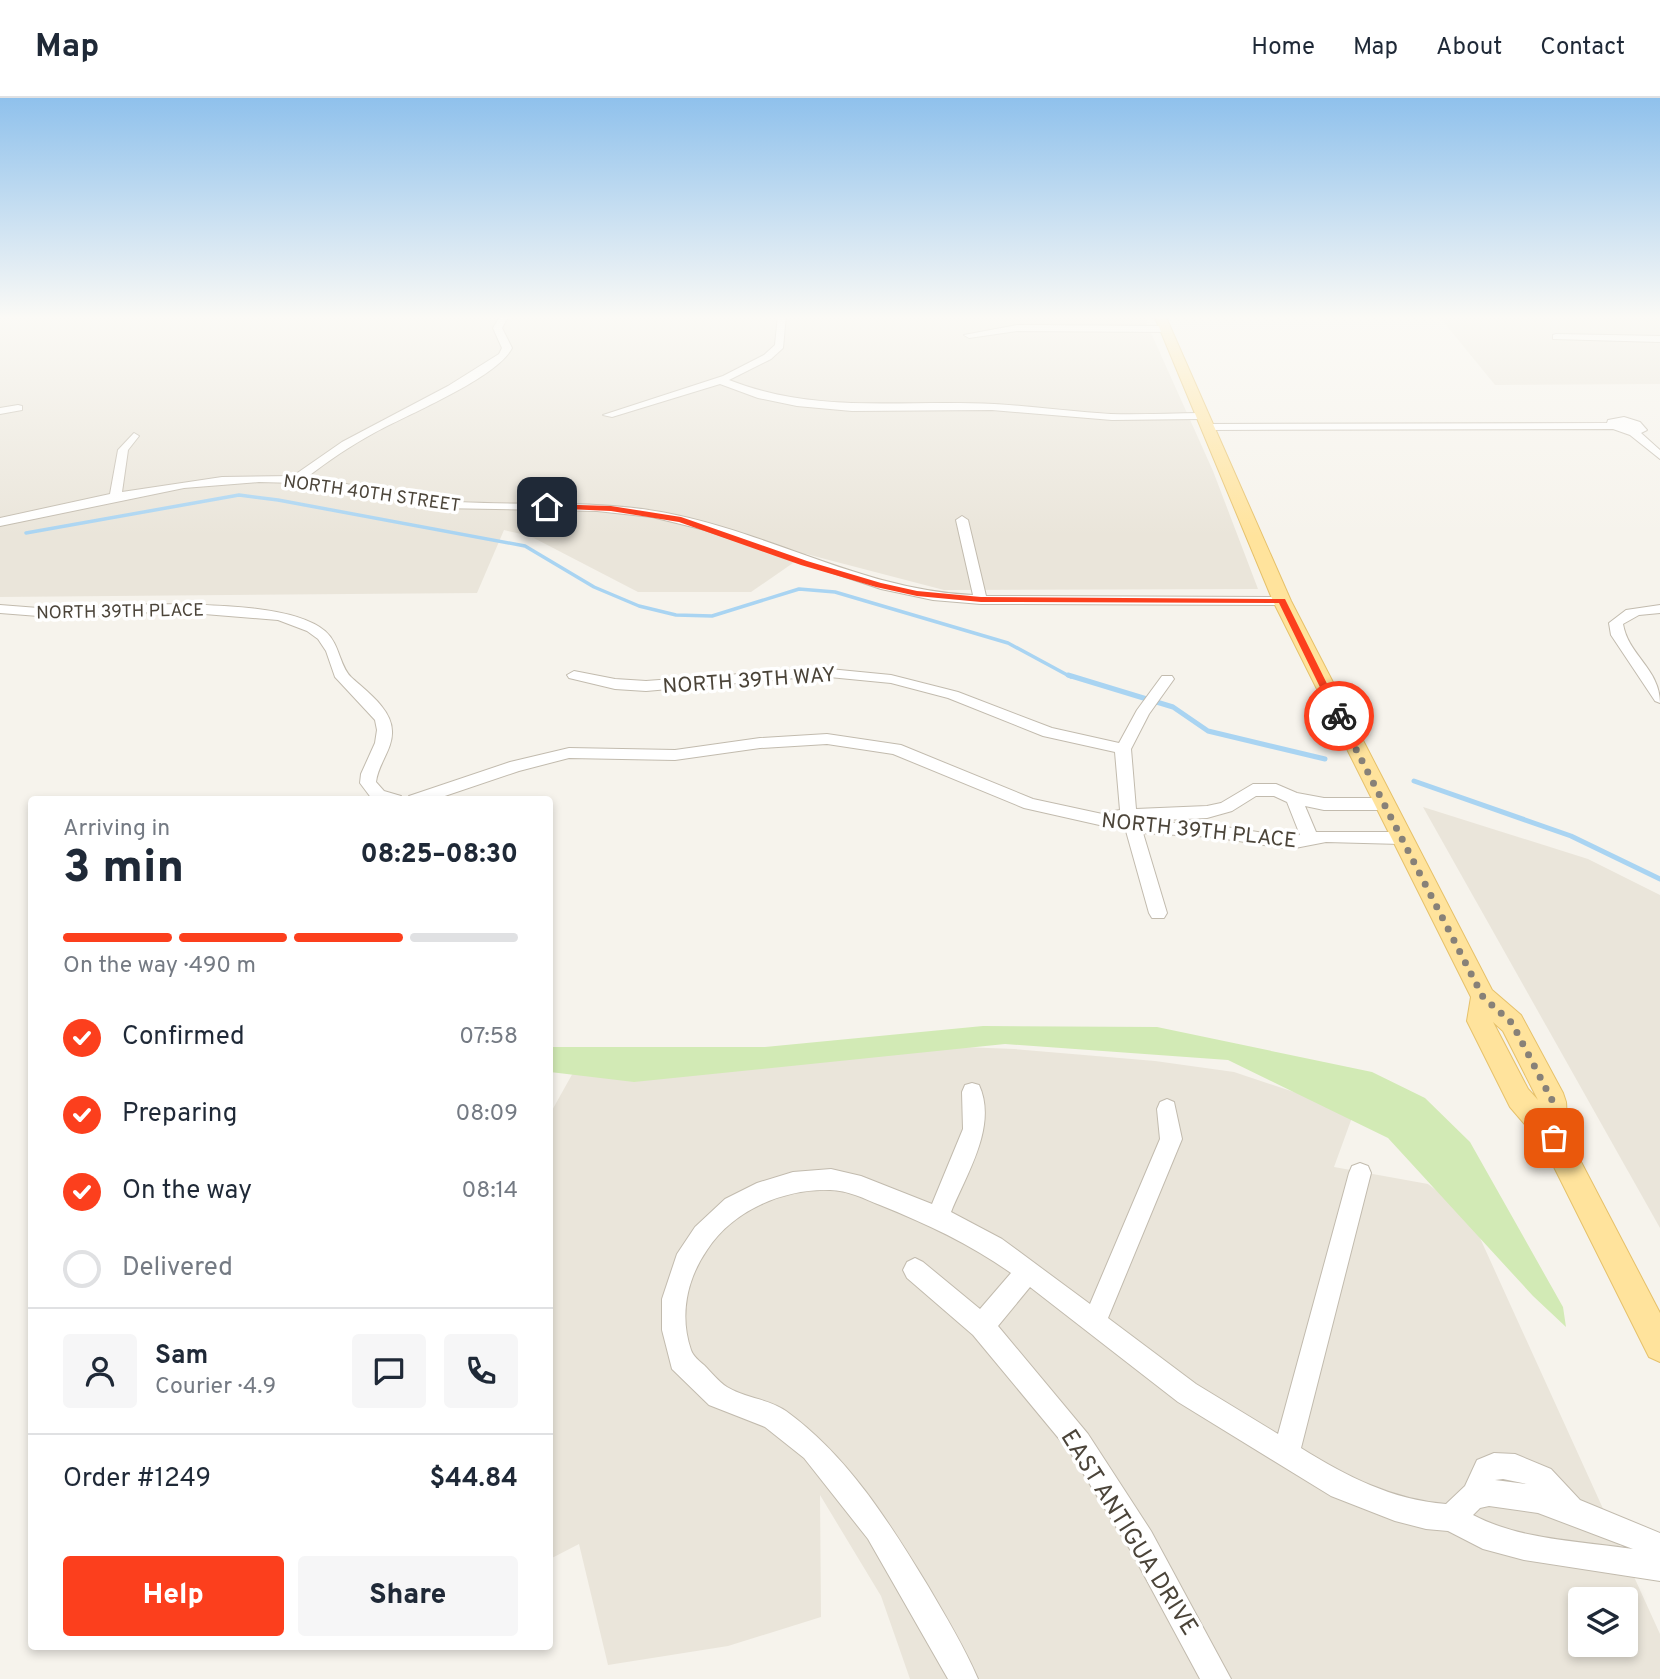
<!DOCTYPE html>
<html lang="en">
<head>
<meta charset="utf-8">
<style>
  body { margin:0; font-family:Overpass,sans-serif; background:#f6f6f7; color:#1f2937; height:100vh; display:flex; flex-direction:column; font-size:26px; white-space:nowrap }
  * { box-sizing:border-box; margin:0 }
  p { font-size:23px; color:#747a83 }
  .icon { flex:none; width:38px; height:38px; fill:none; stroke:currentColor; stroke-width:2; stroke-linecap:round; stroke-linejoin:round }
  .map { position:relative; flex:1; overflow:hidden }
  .drawer { position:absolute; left:28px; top:698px; width:525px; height:854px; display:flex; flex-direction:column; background:#fff; border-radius:7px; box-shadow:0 4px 10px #0003 }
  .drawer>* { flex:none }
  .controls { position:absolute; left:1568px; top:1489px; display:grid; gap:14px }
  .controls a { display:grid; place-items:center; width:70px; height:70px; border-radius:7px; background:#fff; box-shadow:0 4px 10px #0003; font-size:35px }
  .pin { position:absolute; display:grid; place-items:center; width:60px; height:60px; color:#fff; margin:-30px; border-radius:14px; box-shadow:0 4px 10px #0006 }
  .courier { position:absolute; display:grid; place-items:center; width:70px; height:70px; margin:-35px; border:5px solid #fc3f1d; border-radius:50%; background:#fff; color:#222; box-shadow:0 2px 9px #0007 }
  .summary em { font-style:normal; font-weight:800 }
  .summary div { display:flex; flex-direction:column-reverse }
  .summary { display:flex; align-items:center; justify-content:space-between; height:119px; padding:0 35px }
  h1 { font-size:46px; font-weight:800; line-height:52px }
  .bar { display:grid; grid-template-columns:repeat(4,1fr); gap:10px 7px; align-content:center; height:84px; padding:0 35px }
  .bar i { height:9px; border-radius:5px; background:#e0e1e3 }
  .bar .selected { background:#fc3f1d }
  .bar p { grid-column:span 4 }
  .line { display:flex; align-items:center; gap:18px; padding:0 35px; border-top:2px solid #e0e1e3 }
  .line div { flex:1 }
  .round { display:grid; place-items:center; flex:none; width:74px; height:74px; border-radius:7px; background:#f6f6f7 }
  ol { padding:0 35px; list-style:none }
  li { display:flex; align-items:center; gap:21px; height:77px }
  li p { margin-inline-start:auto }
  li .icon { padding:7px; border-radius:50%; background:#fc3f1d; color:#fff; stroke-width:4 }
  li:last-child { color:#747a83 }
  li i { width:38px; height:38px; border:4px solid #e0e1e3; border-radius:50% }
  .action { display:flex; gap:14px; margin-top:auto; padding:14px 35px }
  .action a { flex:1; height:80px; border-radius:7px; background:#fc3f1d; color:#fff; font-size:28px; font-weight:800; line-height:80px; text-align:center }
  .action a+a { background:#f6f6f7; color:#1f2937 }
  header { display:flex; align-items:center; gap:42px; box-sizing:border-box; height:98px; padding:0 35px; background:#fff; border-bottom:2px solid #e0e1e3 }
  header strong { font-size:33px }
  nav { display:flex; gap:38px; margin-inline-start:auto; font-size:24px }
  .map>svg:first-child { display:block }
</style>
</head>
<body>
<header>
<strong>Map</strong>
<nav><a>Home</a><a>Map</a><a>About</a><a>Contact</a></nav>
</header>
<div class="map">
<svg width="1660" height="1581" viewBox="0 0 1660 1581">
  <rect width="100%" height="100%" fill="#f6f3ec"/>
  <!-- residential -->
  <g fill="#eae5da" fill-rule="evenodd">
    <path d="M 0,217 L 1143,217 L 1213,373 L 1258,491 L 944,492 L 806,456 L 751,494 L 638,494 L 530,438 L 504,432 L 477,495 L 0,499 Z"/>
    <path d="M 1438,217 L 1660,217 L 1660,286 L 1495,287 Z"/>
    <path d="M 1423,709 L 1588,761 L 1660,797 L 1660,1130 Z"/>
    <path d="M 911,947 L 1014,951 L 1155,963 L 1234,974 L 1354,1014 L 1334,1069 L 1428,1086 L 1470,1118 L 1660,1536 L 1660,1581 L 910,1581 L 881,1498 L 820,1397 L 821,1519 L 728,1548 L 608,1567 L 579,1446 L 550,1461 L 550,1016 L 584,955 ZM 1580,1502 L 1626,1502 L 1626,1547 L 1580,1547 Z"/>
  </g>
  <!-- green -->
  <path fill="#d2eab5" d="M 983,928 L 1157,929 L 1372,974 L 1425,1000 L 1470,1044 L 1563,1209 L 1566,1229 L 1533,1198 L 1388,1040 L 1228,962 L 1005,946 L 634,984 L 550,974 L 550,949 L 765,949 Z"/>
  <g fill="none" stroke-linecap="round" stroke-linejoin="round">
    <!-- stream-far1 -->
    <path stroke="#a9d4f2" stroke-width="3.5" d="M 26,435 L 239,397 L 278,402 L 525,448 L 594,489 L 639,508 L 676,517 L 712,518 L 799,491 L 835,494 L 1008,545 L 1071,579"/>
    <!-- stream -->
    <g stroke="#a9d4f2" stroke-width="5">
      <path d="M 1068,577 L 1173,609 L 1208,633 L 1325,661"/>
      <path d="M 1414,683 L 1571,738 L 1660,781"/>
    </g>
    <!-- minor casing -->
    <g stroke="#c2bbae" stroke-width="2">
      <g id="minor">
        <path d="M 501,217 L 509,217 L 502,230 L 512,250 C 497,280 406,317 374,335 C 350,348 328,363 306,380 C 357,385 407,402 458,404 C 532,408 604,401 676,417 C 779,439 866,492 973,497 L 956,422 L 962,418 L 968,422 L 986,498 L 1282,499 L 1289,503 L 1282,507 L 981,506 L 933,502 L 881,491 L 705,432 L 652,419 L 597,413 L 438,410 L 297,385 L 259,384 L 184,390 L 0,428 L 0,420 L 110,396 L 118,352 L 134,335 L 139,338 L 128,352 L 122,394 L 222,379 L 293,378 L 342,344 L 448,288 L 499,256 L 502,250 L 493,230 Z"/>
        <path d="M 778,217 L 786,217 L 783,250 L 771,261 L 729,282 C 818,317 902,301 994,306 C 1033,308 1072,314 1111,316 C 1141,317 1172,315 1202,315 L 1207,318 L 1202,321 L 1112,322 L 992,312 L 852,313 L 797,308 L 758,300 L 720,286 L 612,319 L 603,317 L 723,278 L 764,257 L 775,247 Z"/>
        <path d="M 1017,227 L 1165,228 L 1170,231 L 1165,234 L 1017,233 L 969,240 L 964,237 Z"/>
        <path d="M 1556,236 L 1660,238 L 1660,244 L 1553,241 L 1553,237 Z"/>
        <path d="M 18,307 L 22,308 L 22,312 L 0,316 L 0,310 Z"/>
        <path d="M 1624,319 L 1640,324 L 1647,332 L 1641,335 L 1660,352 L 1660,361 L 1630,337 L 1613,331 L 1207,332 L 1202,329 L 1207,326 L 1607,325 L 1608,322 Z"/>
        <path d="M 153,506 C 197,507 292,505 325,533 C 340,546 339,567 351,579 C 366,593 392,611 392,633 C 393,651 378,666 376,684 L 384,693 L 401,698 L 403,702 L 372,701 L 360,685 L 361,676 L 375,645 L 377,632 L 375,622 L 335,579 L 326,553 L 318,541 L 307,533 L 278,522 L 192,515 L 153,514 L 64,520 L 0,515 L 0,507 L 64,512 Z"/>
        <path d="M 1660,507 L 1660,515 L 1639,517 L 1623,526 C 1628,557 1660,571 1660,605 L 1655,603 L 1611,537 L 1609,525 L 1626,512 Z"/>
        <path d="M 819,570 L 891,577 L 958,594 L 1052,630 L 1119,645 L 1137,612 L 1162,578 L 1172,578 L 1174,581 L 1149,616 L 1131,651 L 1136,711 L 1207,708 L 1221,705 L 1253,686 L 1276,686 L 1297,695 L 1324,700 L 1384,700 L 1392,706 L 1384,712 L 1324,712 L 1305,708 L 1316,734 L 1401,734 L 1409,740 L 1401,746 L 1326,744 L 1290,751 L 1213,739 L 1143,735 L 1167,815 L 1164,820 L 1152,820 L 1149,815 L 1126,733 L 1024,710 L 893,656 L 827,646 L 760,650 L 675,662 L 569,660 L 519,673 L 433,702 L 407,702 L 409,698 L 510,664 L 569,650 L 675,652 L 760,640 L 827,636 L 901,647 L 1033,701 L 1107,717 L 1109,714 L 1120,712 L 1115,654 L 1043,638 L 948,600 L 891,585 L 819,578 L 646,593 L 615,591 L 569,580 L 567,577 L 574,573 L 615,581 L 646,583 ZM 1256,698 L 1274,698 L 1287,704 L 1300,737 L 1290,739 L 1213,727 L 1142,723 L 1207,720 L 1232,713 Z"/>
        <path d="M 972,985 L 979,987 C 998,1028 966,1077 951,1114 L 1002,1141 L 1090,1206 L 1160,1041 L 1157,1011 L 1160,1004 L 1167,1001 L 1174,1004 L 1182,1041 L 1108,1220 L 1196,1286 L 1278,1336 L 1349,1075 L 1352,1068 L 1360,1065 L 1368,1068 L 1371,1075 L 1301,1350 C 1346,1378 1392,1402 1446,1406 L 1465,1388 L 1477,1362 L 1494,1355 L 1515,1356 L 1551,1371 L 1580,1402 L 1660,1435 L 1660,1483 L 1524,1462 L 1483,1451 L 1448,1433 L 1426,1431 L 1395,1423 L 1331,1398 L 1178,1304 L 1030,1189 L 998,1228 L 1088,1336 L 1151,1433 L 1231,1581 L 1200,1581 L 1131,1453 L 1070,1354 L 973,1237 L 907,1180 L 903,1172 L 907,1164 L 915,1160 L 923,1164 L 980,1211 L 1011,1175 C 970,1146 927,1126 880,1107 C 865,1101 847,1092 830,1092 C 784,1090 732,1113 707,1152 C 687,1181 679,1217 691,1252 C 693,1258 699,1263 704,1267 C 711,1274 719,1284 727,1289 C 745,1300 769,1301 786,1313 C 848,1358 889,1424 928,1488 C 946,1519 964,1548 978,1581 L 948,1581 L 868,1441 L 804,1360 L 765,1329 L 709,1307 L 672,1271 L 662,1232 L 662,1201 L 677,1156 L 695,1129 L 725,1101 L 757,1085 L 793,1074 L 831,1071 L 861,1078 L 932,1106 L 963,1031 L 962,994 L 965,987 ZM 1503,1381 L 1527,1386 L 1495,1382 ZM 1489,1408 L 1538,1415 L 1633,1451 C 1581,1443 1520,1442 1473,1417 L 1480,1410 Z"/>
      </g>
    </g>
    <!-- major casing -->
    <g stroke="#e6c16a" stroke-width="2">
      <path id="major" d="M 1154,217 L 1165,217 L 1291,503 L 1492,892 L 1521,917 L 1563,995 L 1566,1004 L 1568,1039 L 1660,1215 L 1660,1264 L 1649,1259 L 1544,1049 L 1510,1009 L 1467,923 L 1471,899 L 1273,503 ZM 1493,924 L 1503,933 L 1538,1002 L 1528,991 Z"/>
    </g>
    <!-- minor -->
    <use href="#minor" fill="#fff" fill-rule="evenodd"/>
    <!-- major -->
    <use href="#major" fill="#ffe39c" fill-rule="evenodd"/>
  </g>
  <!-- sky -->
  <linearGradient id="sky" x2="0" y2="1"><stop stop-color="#8fc1ec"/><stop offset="0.5" stop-color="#fbfaf6"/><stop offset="1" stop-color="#fbfaf6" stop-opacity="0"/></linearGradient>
  <rect width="1660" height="438" fill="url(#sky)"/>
  <!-- route -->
  <path fill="#fc3f1d" d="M 547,406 L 611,408 L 681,419 L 807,463 L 881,485 L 917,493 L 981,499 L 1285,501 L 1343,618 L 1339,621 L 1334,618 L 1279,505 L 981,504 L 917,498 L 876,489 L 801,467 L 679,424 L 611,413 L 545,410 Z"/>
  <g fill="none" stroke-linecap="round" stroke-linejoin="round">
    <!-- done -->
    <path stroke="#878178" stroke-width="7" stroke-dasharray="0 12.6" d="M 1339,618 L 1483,899 L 1512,925 L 1553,1004 L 1554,1040"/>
  </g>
  <g text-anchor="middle" stroke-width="7" stroke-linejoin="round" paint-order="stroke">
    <!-- far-street labels -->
    <g font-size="18" fill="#4b4439" stroke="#fff">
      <text transform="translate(372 395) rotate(8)" y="6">NORTH 40TH STREET</text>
      <text transform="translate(120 513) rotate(-1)" y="6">NORTH 39TH PLACE</text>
    </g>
    <!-- street labels -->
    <g font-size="21" fill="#4b4439" stroke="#fff">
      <text transform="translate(749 582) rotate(-4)" y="7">NORTH 39TH WAY</text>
      <text transform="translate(1199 732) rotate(6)" y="7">NORTH 39TH PLACE</text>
    </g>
    <!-- near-street labels -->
    <g font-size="24" fill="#4b4439" stroke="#fff">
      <text transform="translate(1130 1434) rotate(58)" y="8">EAST ANTIGUA DRIVE</text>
    </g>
  </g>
</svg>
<div class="controls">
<a><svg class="icon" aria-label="layers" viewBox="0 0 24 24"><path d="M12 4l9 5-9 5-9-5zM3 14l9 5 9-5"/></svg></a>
</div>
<div class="pin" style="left:1554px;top:1040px;background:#ea580c"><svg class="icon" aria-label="bag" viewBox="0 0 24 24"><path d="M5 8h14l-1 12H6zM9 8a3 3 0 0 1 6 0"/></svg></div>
<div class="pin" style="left:547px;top:409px;background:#1f2937"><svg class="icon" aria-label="home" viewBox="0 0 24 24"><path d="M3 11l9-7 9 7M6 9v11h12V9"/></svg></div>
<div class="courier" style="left:1339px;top:618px"><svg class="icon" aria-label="bike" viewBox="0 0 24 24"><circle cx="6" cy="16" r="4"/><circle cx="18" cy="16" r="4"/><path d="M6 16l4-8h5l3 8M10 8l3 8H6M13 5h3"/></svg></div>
<section class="drawer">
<div class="summary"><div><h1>3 min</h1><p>Arriving in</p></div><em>08:25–08:30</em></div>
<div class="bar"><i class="selected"></i><i class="selected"></i><i class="selected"></i><i></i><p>On the way · 490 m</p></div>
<ol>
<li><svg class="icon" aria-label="check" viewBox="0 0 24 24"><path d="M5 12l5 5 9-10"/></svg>Confirmed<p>07:58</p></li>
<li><svg class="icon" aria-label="check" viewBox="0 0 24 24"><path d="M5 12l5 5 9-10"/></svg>Preparing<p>08:09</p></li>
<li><svg class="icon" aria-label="check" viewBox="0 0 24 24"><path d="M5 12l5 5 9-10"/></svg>On the way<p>08:14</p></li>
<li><i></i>Delivered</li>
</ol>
<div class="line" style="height:126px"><a class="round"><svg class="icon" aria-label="person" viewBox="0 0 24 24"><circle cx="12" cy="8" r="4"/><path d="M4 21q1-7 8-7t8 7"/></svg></a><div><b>Sam</b><p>Courier · 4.9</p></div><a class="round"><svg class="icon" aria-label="chat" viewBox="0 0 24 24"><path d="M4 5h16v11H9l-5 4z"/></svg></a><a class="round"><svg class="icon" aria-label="phone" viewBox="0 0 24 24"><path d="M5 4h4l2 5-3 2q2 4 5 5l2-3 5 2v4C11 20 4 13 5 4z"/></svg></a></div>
<div class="line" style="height:91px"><div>Order #1249</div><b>$44.84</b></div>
<div class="action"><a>Help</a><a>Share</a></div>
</section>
</div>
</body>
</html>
